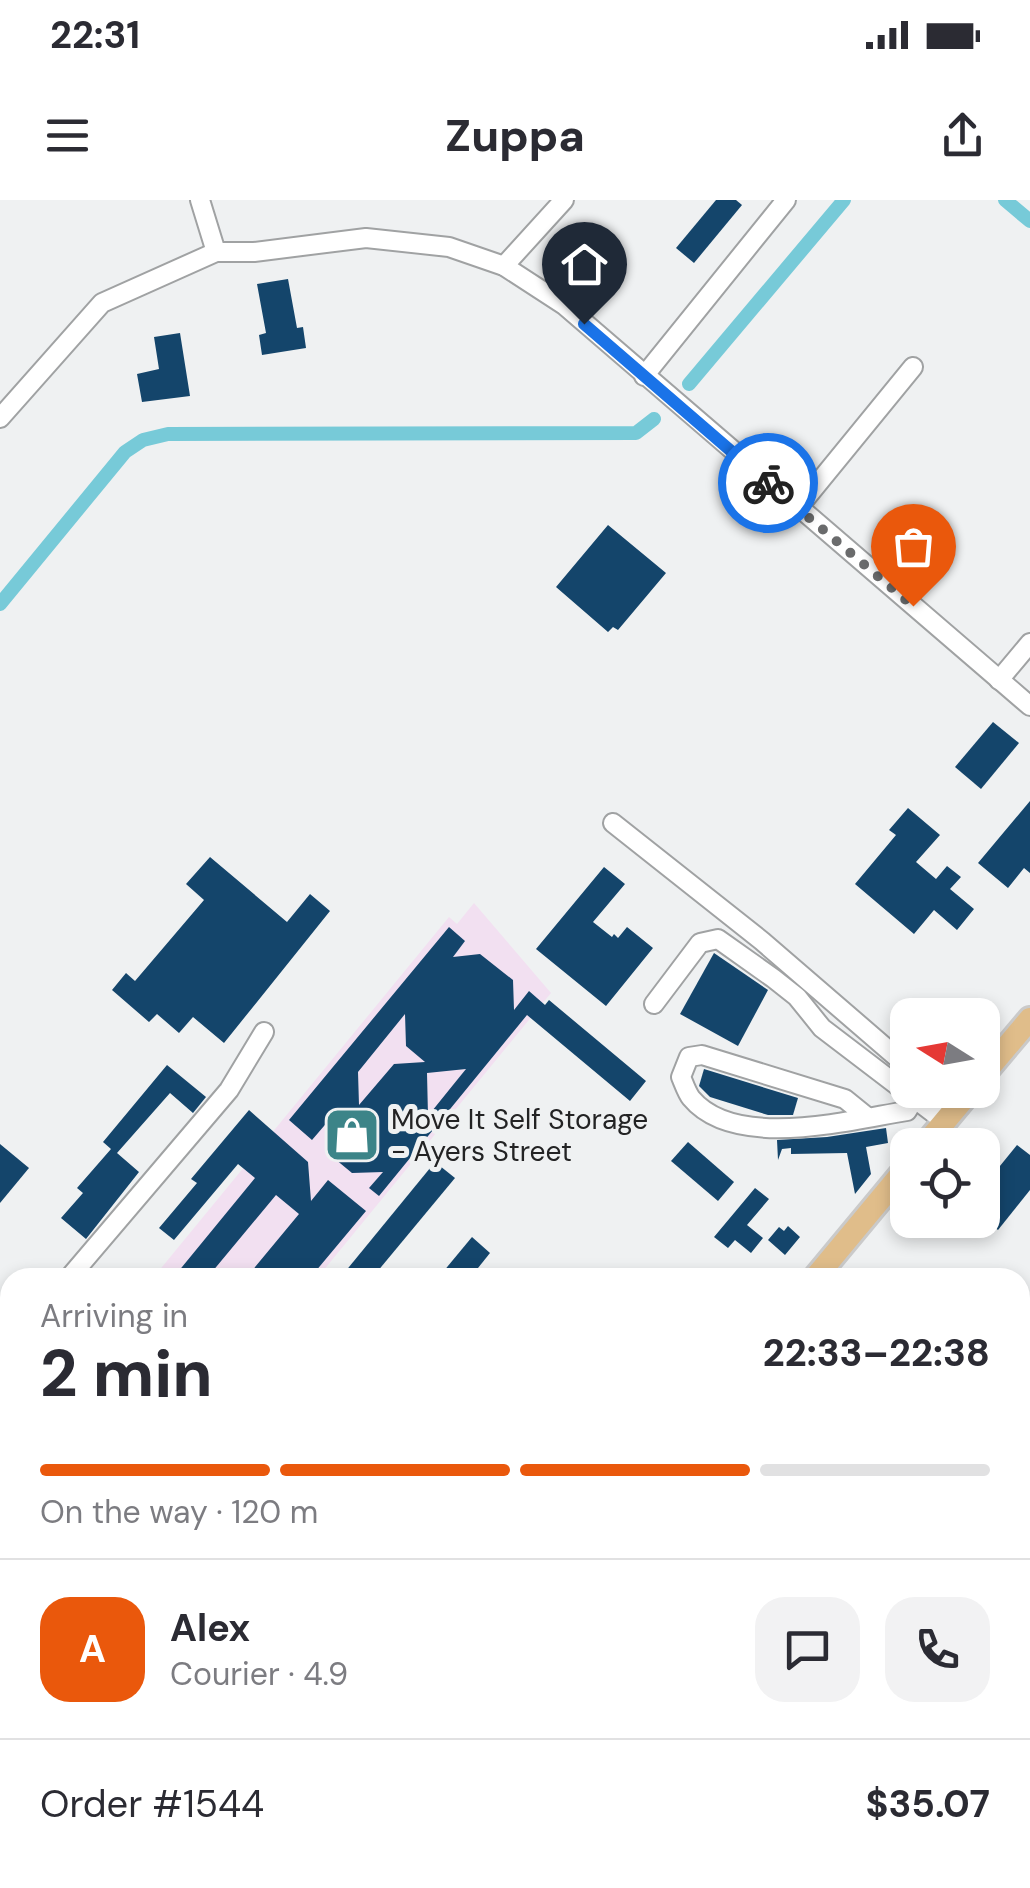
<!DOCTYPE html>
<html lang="en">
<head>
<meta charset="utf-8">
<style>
  body { margin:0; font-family:"DM Sans",sans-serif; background:#f2f2f3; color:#2b2b33; height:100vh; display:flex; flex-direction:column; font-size:38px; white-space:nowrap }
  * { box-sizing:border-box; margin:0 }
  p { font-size:32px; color:#7c7c81 }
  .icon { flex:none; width:55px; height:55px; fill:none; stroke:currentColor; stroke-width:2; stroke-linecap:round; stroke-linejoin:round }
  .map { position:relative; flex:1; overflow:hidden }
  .details { position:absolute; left:0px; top:1068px; width:1030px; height:622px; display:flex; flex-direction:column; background:#fff; border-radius:30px 30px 0 0; box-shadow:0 5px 15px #0003 }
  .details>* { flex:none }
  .needle { width:65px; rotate:281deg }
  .buttons { position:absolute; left:890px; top:798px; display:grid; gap:20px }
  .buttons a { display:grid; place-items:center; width:110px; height:110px; border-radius:20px; background:#fff; box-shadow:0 5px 15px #0003; font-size:50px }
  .pin { position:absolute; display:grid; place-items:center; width:85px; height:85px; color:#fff; margin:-102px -42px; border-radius:50% 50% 50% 0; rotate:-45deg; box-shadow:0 0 10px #0007 }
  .pin .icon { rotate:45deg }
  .courier { position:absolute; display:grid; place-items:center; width:100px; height:100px; margin:-50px; border:8px solid #1a73e8; border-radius:50%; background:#fff; color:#222; box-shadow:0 2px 12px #0007 }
  .head em { font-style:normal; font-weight:800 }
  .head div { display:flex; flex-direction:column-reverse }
  .head { display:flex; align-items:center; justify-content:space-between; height:170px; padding:0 40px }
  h1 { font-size:65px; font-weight:800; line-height:75px }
  .bar { display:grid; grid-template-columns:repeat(4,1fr); gap:15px 10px; align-content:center; height:120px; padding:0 40px }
  .bar i { height:12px; border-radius:8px; background:#e1e1e2 }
  .bar .selected { background:#ea580c }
  .bar p { grid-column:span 4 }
  .line { display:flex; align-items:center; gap:25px; padding:0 40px; border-top:2px solid #e1e1e2 }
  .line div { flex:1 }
  .round { display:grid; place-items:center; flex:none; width:105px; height:105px; border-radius:30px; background:#f2f2f3 }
  .status { display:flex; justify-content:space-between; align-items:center; height:70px; padding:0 50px; background:#fff; direction:ltr }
  .status svg { height:28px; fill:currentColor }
  header { display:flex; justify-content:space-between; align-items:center; height:130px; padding:0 40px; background:#fff; font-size:45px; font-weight:800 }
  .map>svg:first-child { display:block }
</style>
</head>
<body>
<div class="status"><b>22:31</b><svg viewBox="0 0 49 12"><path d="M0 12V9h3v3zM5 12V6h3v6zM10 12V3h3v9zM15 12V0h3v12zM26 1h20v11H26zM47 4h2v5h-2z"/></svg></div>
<header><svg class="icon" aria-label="menu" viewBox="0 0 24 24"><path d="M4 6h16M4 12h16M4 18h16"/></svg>Zuppa<svg class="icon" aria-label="share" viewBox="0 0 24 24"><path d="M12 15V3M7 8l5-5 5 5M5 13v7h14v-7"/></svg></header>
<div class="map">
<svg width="1030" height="1688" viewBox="0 0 1030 1688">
  <rect width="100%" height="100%" fill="#eff1f2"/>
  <!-- commercial -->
  <path fill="#f2e0f1" d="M 474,703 L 551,793 L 318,1077 L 153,1078 L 449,717 L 457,724 Z"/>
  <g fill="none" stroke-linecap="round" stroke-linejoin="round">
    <!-- canal -->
    <g stroke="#77cad8" stroke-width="14">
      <path d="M 1005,0 L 1030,21"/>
      <path d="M 689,184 L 844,0"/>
      <path d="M 0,404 L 125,252 L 143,240 L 168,234 L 636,233 L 654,219"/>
    </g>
  </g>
  <!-- building -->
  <g fill="#14456b" fill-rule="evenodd">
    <path d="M 716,0 L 736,0 L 742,5 L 694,63 L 676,48 Z"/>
    <path d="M 288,79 L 297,128 L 303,127 L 306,148 L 262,155 L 259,135 L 266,133 L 257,84 Z"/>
    <path d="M 180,133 L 190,196 L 142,202 L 137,174 L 159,169 L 154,137 Z"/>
    <path d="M 608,325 L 666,373 L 618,430 L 613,427 L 608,432 L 556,387 Z"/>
    <path d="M 993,522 L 1019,543 L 981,589 L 955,567 Z"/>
    <path d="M 1030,601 L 1030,673 L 1024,668 L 1008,688 L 978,663 Z"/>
    <path d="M 908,608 L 940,635 L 916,662 L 936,679 L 947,666 L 961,677 L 950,689 L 974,709 L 957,730 L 934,710 L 914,734 L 855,684 L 896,635 L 889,630 Z"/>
    <path d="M 210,657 L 287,722 L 310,694 L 330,711 L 224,843 L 193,817 L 179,833 L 157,814 L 149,822 L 112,790 L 126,773 L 135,781 L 204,700 L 186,684 Z"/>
    <path d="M 604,667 L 625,684 L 593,722 L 612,737 L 614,734 L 618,738 L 627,727 L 653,748 L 606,806 L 536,749 Z"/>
    <path d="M 449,727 L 465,741 L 453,757 L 480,754 L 513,780 L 514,810 L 529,791 L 545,805 L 549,800 L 646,881 L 630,901 L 527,815 L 379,996 L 369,988 L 383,972 L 352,973 L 329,954 L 330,919 L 312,940 L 289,920 ZM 405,814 L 406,846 L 425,862 L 394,864 L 359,905 L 358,872 ZM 466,869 L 453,885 L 428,916 L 427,873 Z"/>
    <path d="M 714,753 L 768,790 L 738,846 L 680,814 Z"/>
    <path d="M 167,865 L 206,897 L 193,913 L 170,893 L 117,953 L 139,972 L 86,1039 L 61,1018 L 83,993 L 77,988 L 111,949 L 103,942 Z"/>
    <path d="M 704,869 L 798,898 L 793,915 L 768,915 L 710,897 L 699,886 Z"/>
    <path d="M 249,910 L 308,962 L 311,1001 L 328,980 L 366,1011 L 310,1078 L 246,1078 L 299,1014 L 276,995 L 207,1078 L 173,1078 L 255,978 L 238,964 L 174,1040 L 159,1028 L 197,983 L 191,979 Z"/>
    <path d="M 886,928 L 888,943 L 866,947 L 871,974 L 855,994 L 847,953 L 791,954 L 791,948 L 782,949 L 778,960 L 777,940 L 827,937 Z"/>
    <path d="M 688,942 L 734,982 L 718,1001 L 671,961 Z"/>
    <path d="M 0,944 L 29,968 L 0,1003 Z"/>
    <path d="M 1017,945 L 1030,955 L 1030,990 L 998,1030 L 982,1018 L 982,988 Z"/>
    <path d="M 435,962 L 455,978 L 372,1078 L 340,1078 Z"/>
    <path d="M 755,988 L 769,999 L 747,1025 L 763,1038 L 751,1053 L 735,1040 L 728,1048 L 714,1037 Z"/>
    <path d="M 788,1026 L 800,1037 L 785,1055 L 768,1040 L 779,1027 L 784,1031 Z"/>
    <path d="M 472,1037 L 490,1053 L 470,1078 L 438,1078 Z"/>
  </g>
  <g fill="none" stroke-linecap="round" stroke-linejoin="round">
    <!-- minor casing -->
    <g stroke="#a0a2a3" stroke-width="22">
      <g id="minor">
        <path d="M 200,0 L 216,52"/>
        <path d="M 504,66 L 564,0"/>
        <path d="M 644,176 L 786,0"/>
        <path d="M 0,218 L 102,103 L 216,52 L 254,52 L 366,38 L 449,47 L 504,66 L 564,105 L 1030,506"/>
        <path d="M 797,309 L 913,167"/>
        <path d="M 999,480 L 1030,443"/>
        <path d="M 613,623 L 762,741 L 908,867"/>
        <path d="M 654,804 L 700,743 L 718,739 L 773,778 L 797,797 L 822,828 L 944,921"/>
        <path d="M 866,916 L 845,899 L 702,855 L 689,857 L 681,877 C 684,884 687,893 691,898 C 735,951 850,920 907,911 L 920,890"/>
        <path d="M 69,1078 L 229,890 L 264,832"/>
        <path d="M 0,1159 L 10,1147"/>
        <path d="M 1020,1366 L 1030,1354"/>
        <path d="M 1020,1566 L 1030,1558"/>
        <path d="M 1020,1657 L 1030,1665"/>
        <path d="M 208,1688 L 222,1682 L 229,1688"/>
        <path d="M 522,1688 L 529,1680"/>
        <path d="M 576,1688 L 582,1680"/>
        <path d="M 619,1688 L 625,1680"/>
        <path d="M 654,1688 L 661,1680"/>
        <path d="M 710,1688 L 716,1680"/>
        <path d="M 874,1688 L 881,1680"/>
      </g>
    </g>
    <!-- major casing -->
    <g stroke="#cacaca" stroke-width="28">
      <g id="major">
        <path d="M 982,876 L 1030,819"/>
        <path d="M 925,945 L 971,890"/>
        <path d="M 815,1078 L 908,966"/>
        <path d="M 0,1222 L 10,1230"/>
        <path d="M 541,1680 L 550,1688"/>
        <path d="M 306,1688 L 313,1680"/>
      </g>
    </g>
    <!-- minor -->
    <use href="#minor" stroke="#fff" stroke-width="18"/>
    <!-- major -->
    <use href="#major" stroke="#e0bd8a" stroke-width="22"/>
  </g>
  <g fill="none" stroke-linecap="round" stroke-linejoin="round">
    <!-- done -->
    <path stroke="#6a6b6c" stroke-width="10" stroke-dasharray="0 18" d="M 768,283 L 913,406"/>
    <!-- route -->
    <path stroke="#1a73e8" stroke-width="12" d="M 584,124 L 768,283"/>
  </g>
  <!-- icons -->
  <defs>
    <g id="shop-square" transform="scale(2.875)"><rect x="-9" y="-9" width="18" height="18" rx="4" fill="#3c8488" stroke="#eff1f2"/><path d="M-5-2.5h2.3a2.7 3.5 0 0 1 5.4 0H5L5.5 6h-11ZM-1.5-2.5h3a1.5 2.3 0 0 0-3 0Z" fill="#fff"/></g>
  </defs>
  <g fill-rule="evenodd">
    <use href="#shop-square" x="352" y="935"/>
  </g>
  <g text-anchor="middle" stroke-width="10" stroke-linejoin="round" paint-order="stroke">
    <!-- poi labels -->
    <g font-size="28" fill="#232324" stroke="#eff1f2" text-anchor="start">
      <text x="391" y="929">Move It Self Storage<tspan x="391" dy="32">- Ayers Street</tspan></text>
    </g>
  </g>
</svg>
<div class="buttons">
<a><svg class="needle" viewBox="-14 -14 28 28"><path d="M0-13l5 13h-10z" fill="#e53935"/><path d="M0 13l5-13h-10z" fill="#7c7c81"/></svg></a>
<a><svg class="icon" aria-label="locate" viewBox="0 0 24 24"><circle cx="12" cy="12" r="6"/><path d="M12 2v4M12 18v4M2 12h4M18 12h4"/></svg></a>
</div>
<div class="pin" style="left:913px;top:406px;background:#ea580c"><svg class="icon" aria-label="bag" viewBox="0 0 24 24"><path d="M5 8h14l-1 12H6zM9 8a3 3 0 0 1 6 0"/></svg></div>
<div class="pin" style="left:584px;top:124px;background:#1f2937"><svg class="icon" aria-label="home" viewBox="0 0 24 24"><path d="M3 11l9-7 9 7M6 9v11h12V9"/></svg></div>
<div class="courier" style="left:768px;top:283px"><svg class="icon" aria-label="bike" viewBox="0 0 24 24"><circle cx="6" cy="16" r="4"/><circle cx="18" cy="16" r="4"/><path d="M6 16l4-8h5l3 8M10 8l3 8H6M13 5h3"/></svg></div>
<section class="details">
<div class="head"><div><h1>2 min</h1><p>Arriving in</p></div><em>22:33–22:38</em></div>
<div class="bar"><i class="selected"></i><i class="selected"></i><i class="selected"></i><i></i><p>On the way · 120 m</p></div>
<div class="line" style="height:180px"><b class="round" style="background:#ea580c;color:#fff">A</b><div><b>Alex</b><p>Courier · 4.9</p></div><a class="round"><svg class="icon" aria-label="chat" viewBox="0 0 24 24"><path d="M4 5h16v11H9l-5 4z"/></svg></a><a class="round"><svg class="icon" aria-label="phone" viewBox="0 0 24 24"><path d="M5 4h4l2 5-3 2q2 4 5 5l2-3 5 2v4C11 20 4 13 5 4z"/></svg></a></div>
<div class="line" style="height:130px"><div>Order #1544</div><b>$35.07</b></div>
</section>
</div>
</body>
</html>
